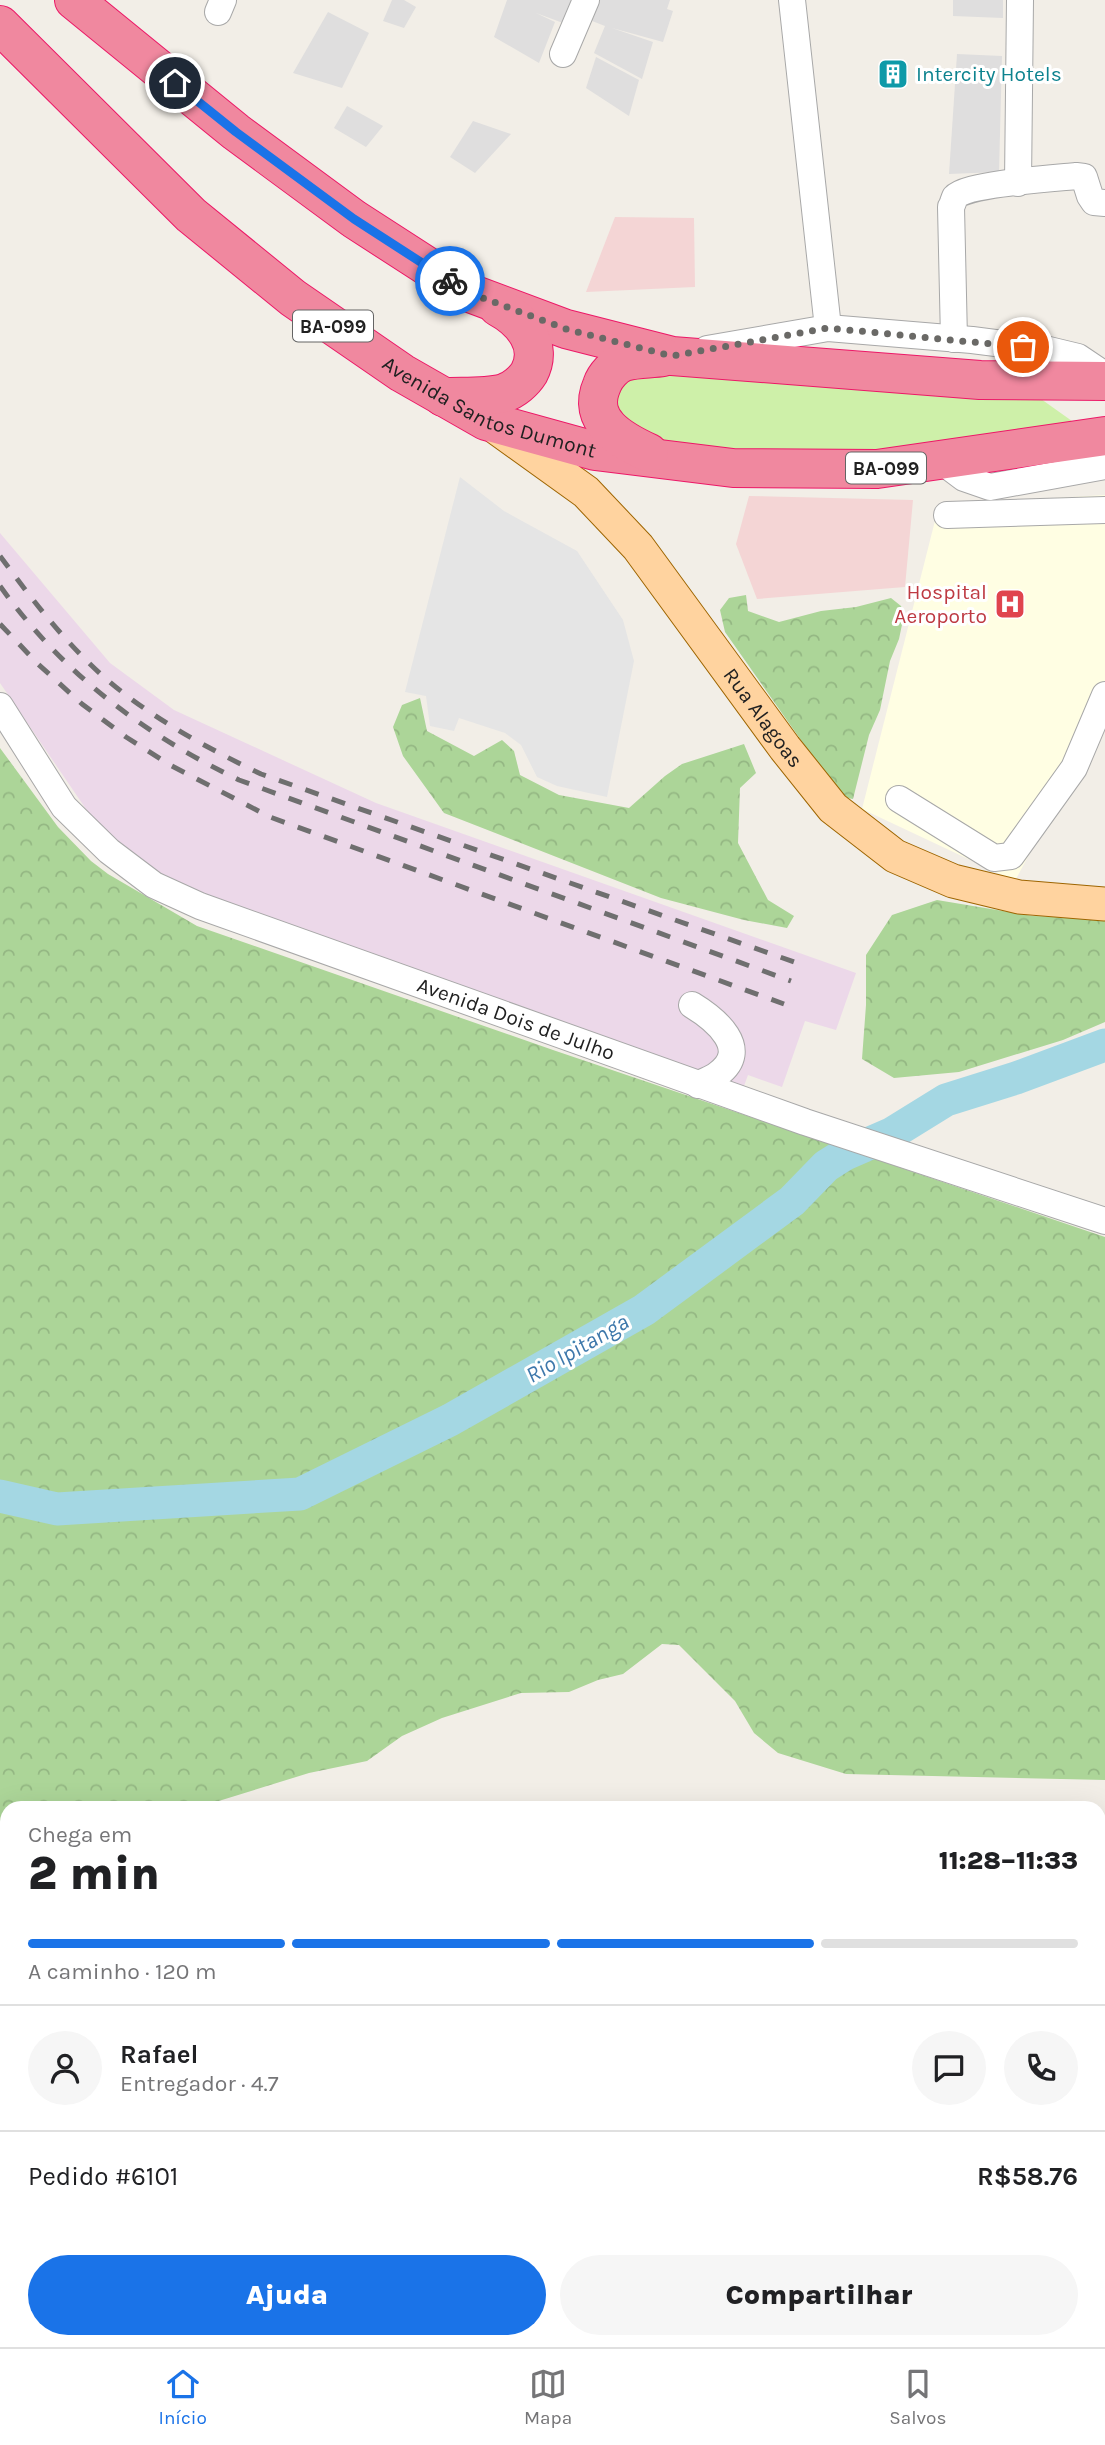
<!DOCTYPE html>
<html lang="pt">
<head>
<meta charset="utf-8">
<style>
  body { margin:0; font-family:Karla,sans-serif; background:#f6f6f6; color:#202124; height:100vh; display:flex; flex-direction:column; font-size:26px; white-space:nowrap }
  * { box-sizing:border-box; margin:0 }
  p { font-size:23px; color:#757577 }
  .icon { flex:none; width:38px; height:38px; fill:none; stroke:currentColor; stroke-width:2; stroke-linecap:round; stroke-linejoin:round }
  .map { position:relative; flex:1; overflow:hidden }
  .side { position:absolute; left:0px; top:1801px; width:1106px; height:548px; display:flex; flex-direction:column; background:#fff; border-radius:21px 21px 0 0; box-shadow:0 7px 28px #0002 }
  .side>* { flex:none }
  .pin { position:absolute; display:grid; place-items:center; width:60px; height:60px; color:#fff; margin:-30px; border:4px solid #fff; border-radius:50%; box-shadow:0 2px 7px #0007 }
  .courier { position:absolute; display:grid; place-items:center; width:70px; height:70px; margin:-35px; border:5px solid #1a73e8; border-radius:50%; background:#fff; color:#222; box-shadow:0 2px 9px #0007 }
  .overview em { font-style:normal; font-weight:800 }
  .overview div { display:flex; flex-direction:column-reverse }
  .overview { display:flex; align-items:center; justify-content:space-between; height:119px; padding:0 28px }
  h1 { font-size:46px; font-weight:800; line-height:52px }
  .bar { display:grid; grid-template-columns:repeat(4,1fr); gap:10px 7px; align-content:center; height:84px; padding:0 28px }
  .bar i { height:9px; border-radius:5px; background:#e0e0e0 }
  .bar .current { background:#1a73e8 }
  .bar p { grid-column:span 4 }
  .line { display:flex; align-items:center; gap:18px; padding:0 28px; border-top:2px solid #e0e0e0 }
  .line div { flex:1 }
  .round { display:grid; place-items:center; flex:none; width:74px; height:74px; border-radius:37px; background:#f6f6f6 }
  .cta { display:flex; gap:14px; margin-top:auto; padding:14px 28px }
  .cta a { flex:1; height:80px; border-radius:42px; background:#1a73e8; color:#fff; font-size:28px; font-weight:800; line-height:80px; text-align:center }
  .cta a+a { background:#f6f6f6; color:#202124 }
  .tab-bar { display:flex; justify-content:space-around; align-items:center; height:98px; border-top:2px solid #e0e0e0; background:#fff; font-size:19px; color:#757577 }
  .tab-bar a { display:grid; justify-items:center; gap:4px }
  .tab-bar .current { color:#1a73e8 }
  .map>svg:first-child { display:block }
</style>
</head>
<body>
<div class="map">
<svg width="1105" height="2347" viewBox="0 0 1105 2347">
  <defs>
    <pattern id="forest-crowns" width="20" height="18" patternUnits="userSpaceOnUse" patternTransform="scale(1.75)"><rect width="20" height="18" fill="#acd598"/><path d="M2 6a3 3 0 1 1 6 0M12 15a3 3 0 1 1 6 0" fill="none" stroke="#94b783"/></pattern>
  </defs>
  <rect width="100%" height="100%" fill="#f2eee7"/>
  <!-- residential -->
  <g fill="#dfdede">
    <path d="M 392,0 L 404,0 L 416,7 L 404,28 L 383,21 Z"/>
    <path d="M 507,0 L 572,0 L 563,23 L 536,13 L 555,22 L 539,63 L 494,37 Z"/>
    <path d="M 600,0 L 670,0 L 667,9 L 673,11 L 663,42 L 612,28 L 653,42 L 642,79 L 594,53 L 605,26 L 592,21 Z"/>
    <path d="M 953,0 L 1003,0 L 1003,18 L 953,16 Z"/>
    <path d="M 328,12 L 369,33 L 342,88 L 293,73 Z"/>
    <path d="M 957,54 L 1002,56 L 999,172 L 949,174 Z"/>
    <path d="M 596,57 L 639,80 L 629,116 L 586,88 Z"/>
    <path d="M 347,106 L 383,126 L 366,147 L 334,128 Z"/>
    <path d="M 473,121 L 511,134 L 475,173 L 450,157 Z"/>
  </g>
  <!-- commercial -->
  <g fill="#f4d5d5">
    <path d="M 615,217 L 694,218 L 695,287 L 586,292 Z"/>
    <path d="M 749,496 L 913,500 L 905,587 L 757,599 L 736,544 Z"/>
  </g>
  <!-- education -->
  <path fill="#fffee3" d="M 1105,495 L 1105,702 L 1090,740 L 1015,881 L 862,809 L 939,505 Z"/>
  <!-- railway -->
  <path fill="#ecd8e9" d="M 0,533 L 110,663 L 174,710 L 376,803 L 856,973 L 836,1030 L 805,1021 L 782,1087 L 748,1075 L 744,1086 L 190,893 L 136,859 L 88,812 L 0,683 Z"/>
  <!-- grass -->
  <g fill="#cef0a9">
    <path d="M 668,370 L 1034,394 L 1086,431 L 812,458 L 649,443 L 610,417 L 616,381 Z"/>
    <path d="M 7,2254 L 7,2342 L 86,2342 L 85,2347 L 0,2347 L 0,2255 Z"/>
    <rect x="270" y="2342" width="72" height="5"/>
    <rect x="362" y="2342" width="278" height="5"/>
  </g>
  <!-- forest -->
  <g fill="url(#forest-crowns)">
    <path d="M 746,595 L 748,611 L 779,622 L 821,611 L 856,607 L 891,598 L 901,606 L 904,615 L 899,639 L 890,661 L 880,710 L 869,735 L 853,799 L 841,797 L 725,632 L 720,610 L 729,598 Z"/>
    <path d="M 420,698 L 427,731 L 474,756 L 502,740 L 514,751 L 520,775 L 559,795 L 629,808 L 665,776 L 682,764 L 744,744 L 756,773 L 740,788 L 738,843 L 768,900 L 794,916 L 787,928 L 744,920 L 661,898 L 444,813 L 403,756 L 393,727 L 402,705 Z"/>
    <path d="M 0,748 L 58,827 L 91,861 L 108,874 L 197,926 L 553,1050 L 1105,1237 L 1105,1780 L 846,1774 L 778,1753 L 754,1733 L 735,1701 L 679,1645 L 662,1644 L 623,1674 L 598,1680 L 569,1692 L 521,1693 L 442,1718 L 402,1736 L 367,1761 L 309,1773 L 196,1808 L 7,1808 L 7,1889 L 0,1892 Z"/>
    <path d="M 937,900 L 1033,916 L 1105,918 L 1105,1022 L 1063,1040 L 959,1072 L 894,1078 L 862,1059 L 866,1005 L 866,955 L 892,915 Z"/>
  </g>
  <!-- parking -->
  <path fill="#e5e5e5" d="M 460,477 L 504,511 L 577,551 L 623,620 L 634,661 L 607,797 L 557,786 L 537,777 L 521,745 L 505,733 L 459,718 L 454,731 L 430,726 L 426,696 L 405,692 Z"/>
  <g fill="none" stroke-linecap="round" stroke-linejoin="round">
    <!-- river -->
    <path stroke="#a4d7e3" stroke-width="33" d="M 0,1496 L 57,1509 L 300,1494 L 450,1420 L 644,1310 L 792,1201 L 826,1166 L 845,1154 L 891,1134 L 946,1100 L 1016,1078 L 1105,1045"/>
    <!-- minor casing -->
    <g stroke="#a8a8a8" stroke-width="28">
      <g id="minor">
        <path d="M 792,0 L 828,328"/>
        <path d="M 218,12 L 223,0"/>
        <path d="M 563,54 L 586,0"/>
        <path d="M 1018,183 L 1020,0"/>
        <path d="M 954,339 L 951,207 C 952,206 954,199 955,197 C 966,184 1056,178 1076,176 L 1084,177 L 1090,196 L 1094,202 L 1105,203"/>
        <path d="M 707,349 L 828,328 L 972,340 L 1049,350 L 1078,357 L 1105,375"/>
        <path d="M 940,460 L 964,478 L 990,487 L 1105,466"/>
        <path d="M 947,515 L 1105,510"/>
        <path id="s1" d="M 0,706 L 64,807 L 109,851 L 154,885 L 200,906 L 805,1122 L 1105,1221"/>
        <path d="M 899,799 L 994,858 L 1011,856 L 1074,768 L 1105,695"/>
        <path d="M 692,1005 C 715,1019 752,1049 718,1074 C 712,1079 704,1081 698,1085"/>
        <path d="M 0,2081 L 7,2081"/>
        <path d="M 1099,2095 L 1105,2094"/>
        <path d="M 0,2248 L 7,2247"/>
        <path d="M 355,2347 L 355,2342"/>
        <path d="M 652,2347 L 652,2342"/>
        <path d="M 989,2347 L 990,2342"/>
      </g>
    </g>
    <!-- major casing -->
    <g stroke="#9e6500" stroke-width="35">
      <g id="major">
        <path id="s2" d="M 497,428 L 586,492 L 638,547 L 785,748 L 833,808 L 895,856 L 953,881 L 1019,897 L 1105,904"/>
      </g>
    </g>
    <!-- highway casing -->
    <g stroke="#ec1867" stroke-width="40">
      <g id="highway">
        <path d="M 74,0 L 236,132 L 354,219 L 467,292 L 566,329 L 672,356 L 980,380 L 1105,381"/>
        <path id="s3" d="M 0,25 L 191,215 L 293,298 L 402,373 L 486,421 L 595,451 L 733,468 L 877,469 L 1105,436"/>
        <path d="M 443,397 C 463,396 485,398 504,393 C 514,390 524,381 529,373 C 544,345 522,320 498,307"/>
        <path d="M 649,453 C 621,440 586,421 602,385 C 605,376 615,365 624,362 C 636,358 651,359 663,357"/>
      </g>
    </g>
    <!-- minor -->
    <use href="#minor" stroke="#fff" stroke-width="26"/>
    <!-- major -->
    <use href="#major" stroke="#ffd39f" stroke-width="33"/>
    <!-- highway -->
    <use href="#highway" stroke="#f0889f" stroke-width="38"/>
    <!-- rail -->
    <g stroke="#6f6f6f" stroke-width="5" stroke-dasharray="14 14" stroke-linecap="butt">
      <path d="M 0,556 C 28,594 56,631 90,664 C 138,711 201,745 261,774 L 797,963"/>
      <path d="M 0,586 C 63,674 142,733 239,780 L 791,981"/>
      <path d="M 0,624 L 38,664 L 82,704 L 126,737 L 170,765 L 270,817 L 784,1004"/>
    </g>
  </g>
  <g fill="none" stroke-linecap="round" stroke-linejoin="round">
    <!-- done -->
    <path stroke="#6a6966" stroke-width="7" stroke-dasharray="0 12.6" d="M 450,281 L 467,292 L 566,329 L 672,356 L 828,328 L 1023,347"/>
    <!-- route -->
    <path stroke="#1a73e8" stroke-width="9" d="M 175,83 L 236,132 L 354,219 L 450,281"/>
  </g>
  <!-- icons -->
  <defs>
    <g id="building-square" transform="scale(1.575)"><rect x="-9" y="-9" width="18" height="18" rx="4" fill="#0f9aa8" stroke="#fff"/><path d="M-4-6H4V6H1V3H-1V6H-4ZM-2.5-4.3h1.7v1.8h-1.7ZM.8-4.3h1.7v1.8H.8ZM-2.5-1h1.7V.8h-1.7ZM.8-1h1.7V.8H.8Z" fill="#fff"/></g>
    <g id="hospital-square" transform="scale(1.575)"><rect x="-9" y="-9" width="18" height="18" rx="4" fill="#e0444e" stroke="#fff"/><path d="M-5-5h3v3.5h4V-5h3V5h-3V1.5h-4V5h-3Z" fill="#fff"/></g>
  </defs>
  <g fill-rule="evenodd">
    <use href="#building-square" x="893" y="74"/>
    <use href="#hospital-square" x="1010" y="604"/>
  </g>
  <g text-anchor="middle" stroke-width="6" stroke-linejoin="round" paint-order="stroke">
    <!-- shield labels -->
    <g fill="#fff" stroke="#646464" stroke-width="2">
      <rect x="293" y="310.5" width="80" height="31" rx="5"/>
      <rect x="846" y="452.5" width="80" height="31" rx="5"/>
    </g>
    <g font-size="19" font-weight="bold" fill="#212121">
      <text x="333" y="333">BA-099</text>
      <text x="886" y="475">BA-099</text>
    </g>
    <!-- culture labels -->
    <g font-size="21" fill="#0d838f" stroke="#fff" text-anchor="start">
      <text x="916" y="81">Intercity Hotels</text>
    </g>
    <!-- street labels -->
    <g font-size="21" fill="#212121" stroke="#fff">
      <text dy="7" stroke="none"><textPath href="#s3" startOffset="628">Avenida Santos Dumont</textPath></text>
      <text dy="7" stroke="none"><textPath href="#s2" startOffset="397">Rua Alagoas</textPath></text>
      <text dy="7" stroke="none"><textPath href="#s1" startOffset="625">Avenida Dois de Julho</textPath></text>
    </g>
    <!-- health labels -->
    <g font-size="21" fill="#be3a42" stroke="#fff" text-anchor="end">
      <text x="987" y="599">Hospital<tspan x="987" dy="24">Aeroporto</tspan></text>
    </g>
    <!-- water labels -->
    <g font-size="23" font-style="italic" fill="#3e78ab" stroke="#fff">
      <text transform="translate(577 1348) rotate(-30)" y="8">Rio Ipitanga</text>
    </g>
  </g>
</svg>
<div class="pin" style="left:1023px;top:347px;background:#ea580c"><svg class="icon" aria-label="bag" viewBox="0 0 24 24"><path d="M5 8h14l-1 12H6zM9 8a3 3 0 0 1 6 0"/></svg></div>
<div class="pin" style="left:175px;top:83px;background:#1f2937"><svg class="icon" aria-label="home" viewBox="0 0 24 24"><path d="M3 11l9-7 9 7M6 9v11h12V9"/></svg></div>
<div class="courier" style="left:450px;top:281px"><svg class="icon" aria-label="bike" viewBox="0 0 24 24"><circle cx="6" cy="16" r="4"/><circle cx="18" cy="16" r="4"/><path d="M6 16l4-8h5l3 8M10 8l3 8H6M13 5h3"/></svg></div>
<section class="side">
<div class="overview"><div><h1>2 min</h1><p>Chega em</p></div><em>11:28–11:33</em></div>
<div class="bar"><i class="current"></i><i class="current"></i><i class="current"></i><i></i><p>A caminho · 120 m</p></div>
<div class="line" style="height:126px"><a class="round"><svg class="icon" aria-label="person" viewBox="0 0 24 24"><circle cx="12" cy="8" r="4"/><path d="M4 21q1-7 8-7t8 7"/></svg></a><div><b>Rafael</b><p>Entregador · 4.7</p></div><a class="round"><svg class="icon" aria-label="chat" viewBox="0 0 24 24"><path d="M4 5h16v11H9l-5 4z"/></svg></a><a class="round"><svg class="icon" aria-label="phone" viewBox="0 0 24 24"><path d="M5 4h4l2 5-3 2q2 4 5 5l2-3 5 2v4C11 20 4 13 5 4z"/></svg></a></div>
<div class="line" style="height:91px"><div>Pedido #6101</div><b>R$58.76</b></div>
<div class="cta"><a>Ajuda</a><a>Compartilhar</a></div>
</section>
</div>
<nav class="tab-bar">
<a class="current"><svg class="icon" aria-label="home" viewBox="0 0 24 24"><path d="M3 11l9-7 9 7M6 9v11h12V9"/></svg>Início</a>
<a><svg class="icon" aria-label="map" viewBox="0 0 24 24"><path d="M3 6l6-2 6 2 6-2v14l-6 2-6-2-6 2zM9 4v14M15 6v14"/></svg>Mapa</a>
<a><svg class="icon" aria-label="saved" viewBox="0 0 24 24"><path d="M7 4h10v16l-5-4-5 4z"/></svg>Salvos</a>
</nav>
</body>
</html>
